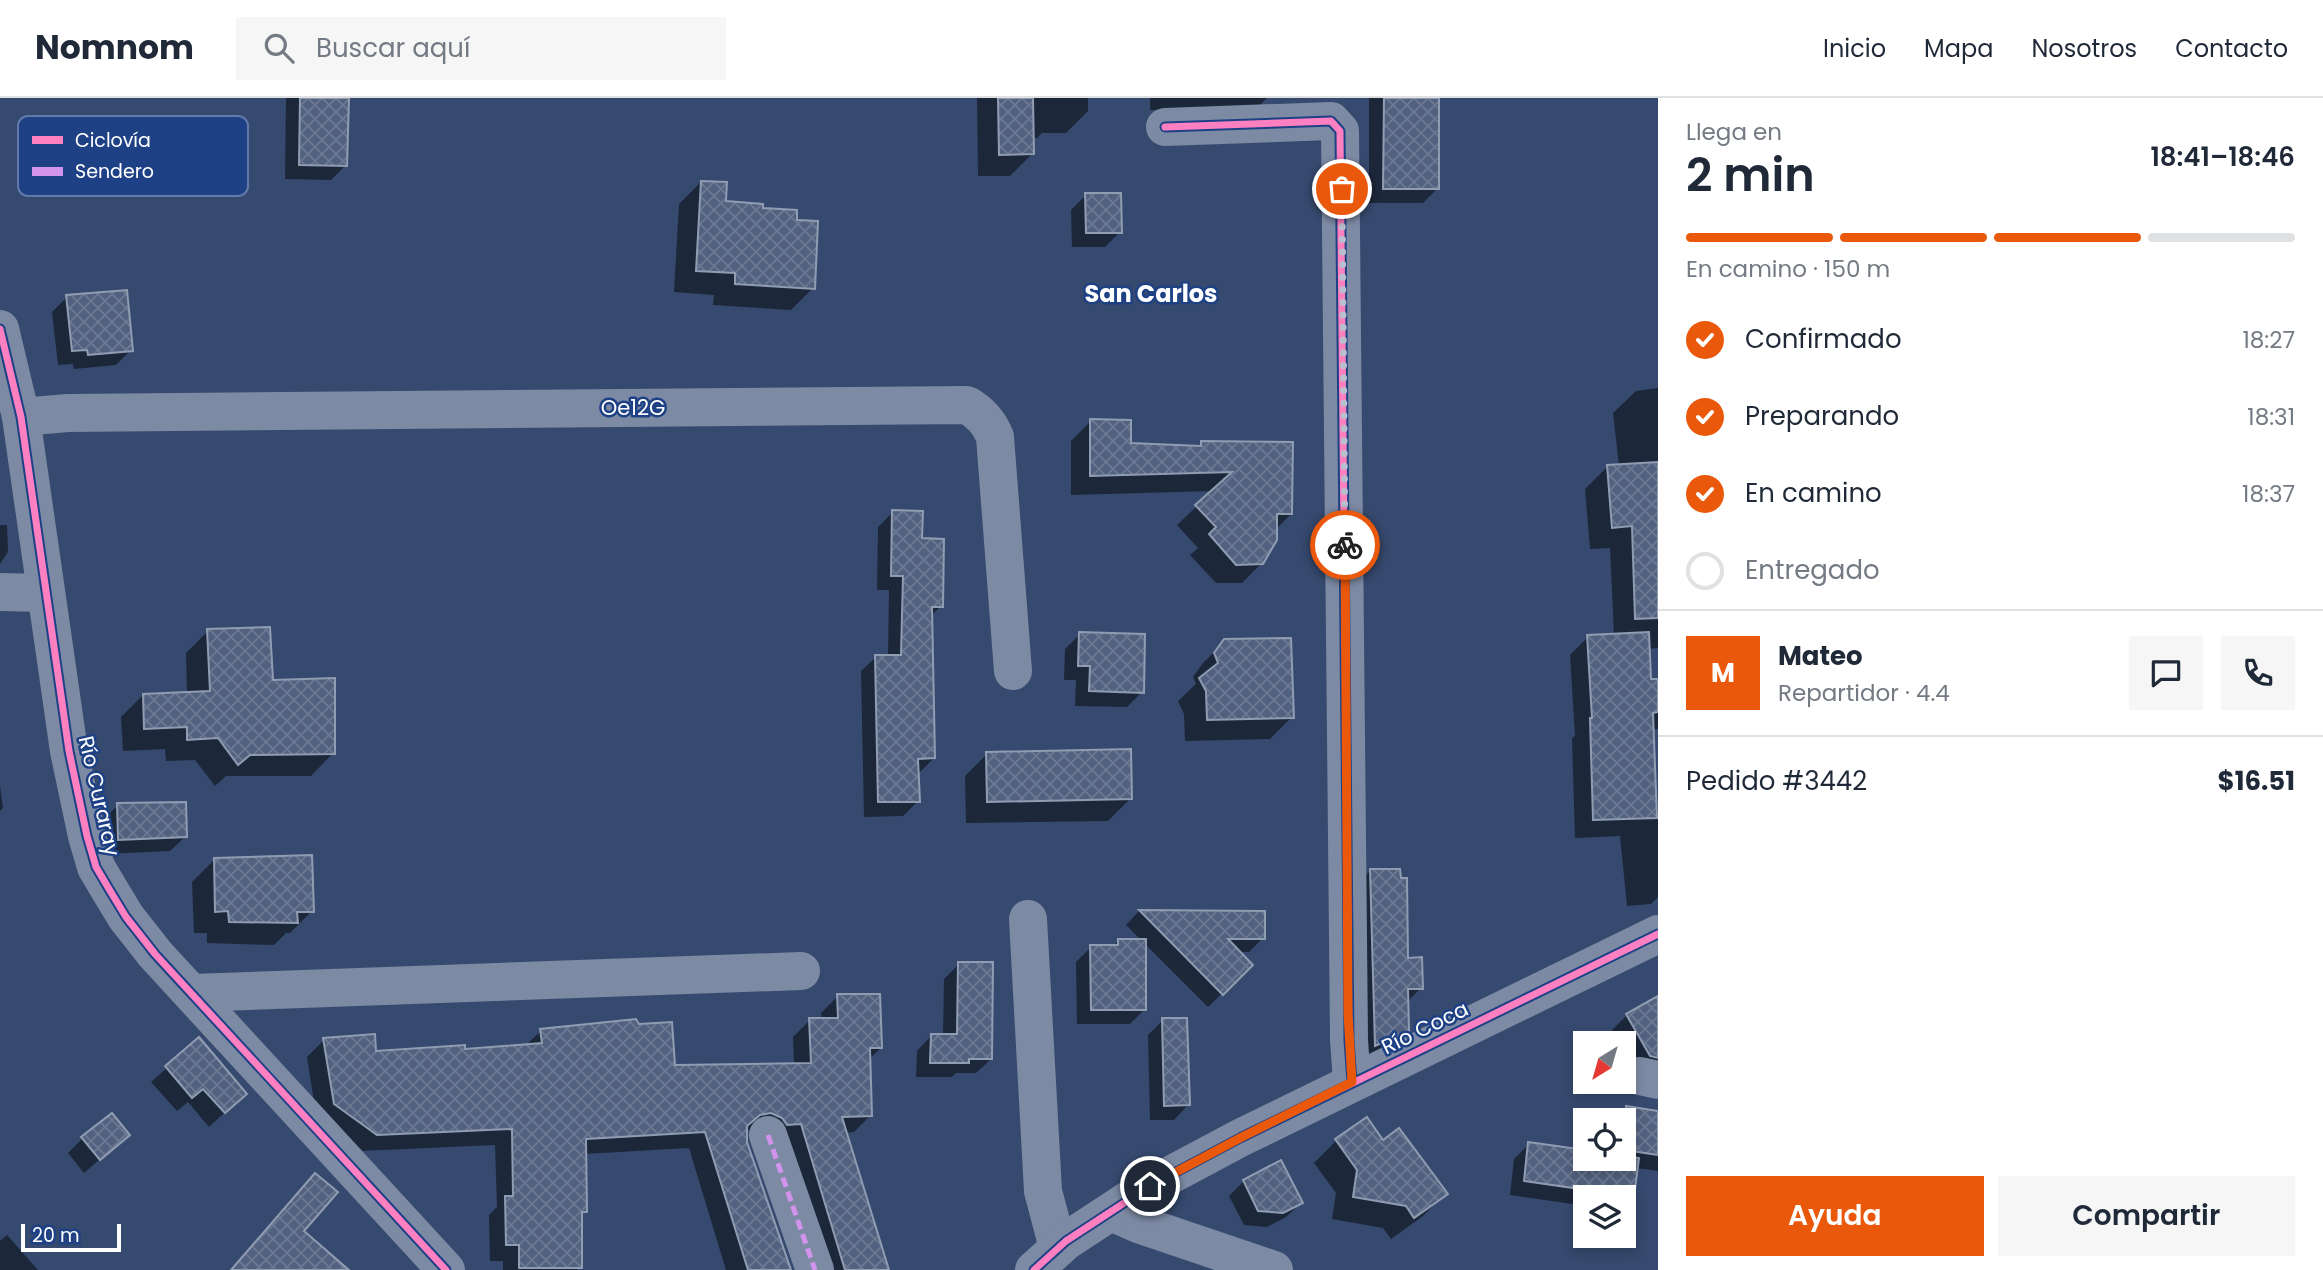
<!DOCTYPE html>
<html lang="es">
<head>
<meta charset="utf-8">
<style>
  body { margin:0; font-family:Poppins,sans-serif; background:#f6f6f7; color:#1f2937; height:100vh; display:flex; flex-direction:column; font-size:26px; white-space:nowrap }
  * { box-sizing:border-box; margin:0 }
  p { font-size:23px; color:#747a83 }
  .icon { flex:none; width:38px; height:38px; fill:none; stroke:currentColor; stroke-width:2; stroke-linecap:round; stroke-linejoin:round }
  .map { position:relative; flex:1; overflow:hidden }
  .panel { display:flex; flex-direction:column; background:#fff; width:665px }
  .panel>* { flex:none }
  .needle { width:46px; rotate:217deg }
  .controls { position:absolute; left:1573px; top:933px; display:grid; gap:14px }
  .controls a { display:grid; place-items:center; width:63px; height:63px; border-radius:0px; background:#fff; box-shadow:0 4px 10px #0003; font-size:35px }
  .scale { position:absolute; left:21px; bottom:18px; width:100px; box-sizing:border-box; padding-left:7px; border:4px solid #fff; border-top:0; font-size:19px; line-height:24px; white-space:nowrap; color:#fff; -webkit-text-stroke:5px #1e4186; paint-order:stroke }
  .pin { position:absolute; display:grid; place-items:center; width:60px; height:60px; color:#fff; margin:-30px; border:4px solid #fff; border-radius:50%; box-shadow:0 2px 7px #0007 }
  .courier { position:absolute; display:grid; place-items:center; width:70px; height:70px; margin:-35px; border:5px solid #ea580c; border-radius:50%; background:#fff; color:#222; box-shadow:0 2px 9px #0007 }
  .headline em { font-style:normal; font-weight:600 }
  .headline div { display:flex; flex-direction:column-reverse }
  .headline { display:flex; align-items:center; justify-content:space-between; height:119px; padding:0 28px }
  h1 { font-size:46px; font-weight:600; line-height:52px }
  .bar { display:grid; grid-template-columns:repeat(4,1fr); gap:10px 7px; align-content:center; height:84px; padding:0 28px }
  .bar i { height:9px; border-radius:5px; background:#e0e1e3 }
  .bar .active { background:#ea580c }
  .bar p { grid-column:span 4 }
  .line { display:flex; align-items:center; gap:18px; padding:0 28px; border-top:2px solid #e0e1e3 }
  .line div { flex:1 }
  .round { display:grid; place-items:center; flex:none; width:74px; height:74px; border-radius:0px; background:#f6f6f7 }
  ol { padding:0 28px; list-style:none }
  li { display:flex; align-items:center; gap:21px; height:77px }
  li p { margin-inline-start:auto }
  li .icon { padding:7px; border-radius:50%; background:#ea580c; color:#fff; stroke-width:4 }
  li:last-child { color:#747a83 }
  li i { width:38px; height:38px; border:4px solid #e0e1e3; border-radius:50% }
  .button { display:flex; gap:14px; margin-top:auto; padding:14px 28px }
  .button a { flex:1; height:80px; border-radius:0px; background:#ea580c; color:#fff; font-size:28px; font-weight:600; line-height:80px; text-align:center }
  .button a+a { background:#f6f6f7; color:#1f2937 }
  header { display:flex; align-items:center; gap:42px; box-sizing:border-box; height:98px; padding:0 35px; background:#fff; border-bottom:2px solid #e0e1e3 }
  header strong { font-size:33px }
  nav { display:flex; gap:38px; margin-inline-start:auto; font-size:24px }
  .search { width:490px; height:63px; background:#f6f6f7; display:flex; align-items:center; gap:18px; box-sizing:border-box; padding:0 24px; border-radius:0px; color:#747a83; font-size:26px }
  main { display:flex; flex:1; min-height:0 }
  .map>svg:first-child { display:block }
</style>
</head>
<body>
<header>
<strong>Nomnom</strong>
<div class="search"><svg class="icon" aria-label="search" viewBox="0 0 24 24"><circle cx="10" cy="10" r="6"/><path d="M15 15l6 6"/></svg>Buscar aquí</div>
<nav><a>Inicio</a><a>Mapa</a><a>Nosotros</a><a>Contacto</a></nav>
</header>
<main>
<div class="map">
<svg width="1658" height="1172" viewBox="0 0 1658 1172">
  <defs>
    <pattern id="building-cross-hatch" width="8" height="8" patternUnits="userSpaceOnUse" patternTransform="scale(1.75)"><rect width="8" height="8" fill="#52617f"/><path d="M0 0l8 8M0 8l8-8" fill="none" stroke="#6c7992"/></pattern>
  </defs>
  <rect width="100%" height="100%" fill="#36496e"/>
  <!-- shadow -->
  <g fill="#0007">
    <path d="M 286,0 L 347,0 L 346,67 L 331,82 L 285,81 Z"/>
    <path d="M 977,0 L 1088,0 L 1088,13 L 1066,35 L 1042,35 L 1037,40 L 1032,40 L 1033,55 L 1010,78 L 978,78 Z"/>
    <path d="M 1150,0 L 1267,0 L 1255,12 L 1150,12 Z"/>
    <path d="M 1369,0 L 1437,0 L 1438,90 L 1423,105 L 1369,105 Z"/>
    <path d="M 701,84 L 725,105 L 761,112 L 795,124 L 813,190 L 791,212 L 713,207 L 714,197 L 674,194 L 679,106 Z"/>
    <path d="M 1086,97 L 1120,134 L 1105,149 L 1072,149 L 1071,112 Z"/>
    <path d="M 67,199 L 131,252 L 116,267 L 74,271 L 73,266 L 58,267 L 52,214 Z"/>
    <path d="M 1658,290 L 1658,550 L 1648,551 L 1649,583 L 1658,583 L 1658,631 L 1652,631 L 1655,709 L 1658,709 L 1658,799 L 1651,806 L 1627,808 L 1620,738 L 1575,740 L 1572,640 L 1575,638 L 1570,557 L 1588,539 L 1614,537 L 1610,450 L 1590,451 L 1585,391 L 1607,369 L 1619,368 L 1613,315 L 1636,293 Z"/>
    <path d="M 1091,323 L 1129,347 L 1197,349 L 1202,345 L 1291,416 L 1276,431 L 1262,465 L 1242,485 L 1216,485 L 1190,457 L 1198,450 L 1177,427 L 1213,393 L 1071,397 L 1071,343 Z"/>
    <path d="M 893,414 L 920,442 L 941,508 L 930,519 L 934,660 L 919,675 L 918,703 L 903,718 L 864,719 L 861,573 L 876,559 L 888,558 L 889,492 L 877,492 L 878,429 Z"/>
    <path d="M 0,427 L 7,427 L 8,454 L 0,466 Z"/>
    <path d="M 208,533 L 271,584 L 333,655 L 311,678 L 226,678 L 215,688 L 195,662 L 166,663 L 165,651 L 123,653 L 121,619 L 143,597 L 187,595 L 186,555 Z"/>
    <path d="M 1080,536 L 1142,594 L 1127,609 L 1075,608 L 1076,582 L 1064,582 L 1065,551 Z"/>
    <path d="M 1225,543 L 1292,619 L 1270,641 L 1185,643 L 1184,616 L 1178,603 L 1196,586 L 1193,579 L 1203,565 Z"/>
    <path d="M 987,656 L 1130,701 L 1108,723 L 966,725 L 965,678 Z"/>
    <path d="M 0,688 L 3,710 L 0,713 Z"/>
    <path d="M 118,707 L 185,739 L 170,753 L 104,756 L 103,722 Z"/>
    <path d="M 214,762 L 312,813 L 290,835 L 286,835 L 274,847 L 207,845 L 207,835 L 194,835 L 192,784 Z"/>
    <path d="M 1370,773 L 1407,861 L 1421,890 L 1407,904 L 1407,932 L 1385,955 L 1353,969 L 1348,795 Z"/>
    <path d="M 1139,813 L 1263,814 L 1263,840 L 1249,854 L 1239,854 L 1251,867 L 1208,909 L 1144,845 L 1145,911 L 1130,926 L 1077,926 L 1076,864 L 1091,849 L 1113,849 L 1118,843 L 1142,843 L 1126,827 Z"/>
    <path d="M 959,866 L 991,961 L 976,975 L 956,975 L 952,979 L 916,979 L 917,953 L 931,938 L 943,938 L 944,881 Z"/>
    <path d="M 838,898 L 881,950 L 868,962 L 871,1017 L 854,1034 L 845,1035 L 887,1172 L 824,1172 L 755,1032 L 745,1032 L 746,1045 L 790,1172 L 726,1172 L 689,1050 L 584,1056 L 585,1113 L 580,1118 L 580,1169 L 577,1172 L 503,1172 L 503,1163 L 490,1163 L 489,1117 L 497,1109 L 495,1047 L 360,1053 L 317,1023 L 307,959 L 324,942 L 374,955 L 463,953 L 525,948 L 541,933 L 674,969 L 794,967 L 793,939 L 810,922 L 822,922 L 821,915 Z"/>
    <path d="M 1658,901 L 1658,962 L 1635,972 L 1624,953 L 1624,945 L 1620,945 L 1612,932 L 1627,917 Z"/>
    <path d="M 1163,922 L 1188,1007 L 1174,1022 L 1150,1022 L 1148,937 Z"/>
    <path d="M 199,942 L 245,996 L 209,1029 L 188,1004 L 177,1013 L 151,984 Z"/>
    <path d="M 1627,1010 L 1658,1015 L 1658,1073 L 1636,1070 L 1634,1090 L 1624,1100 L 1586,1099 L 1586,1108 L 1510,1097 L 1514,1061 L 1529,1046 L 1586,1060 L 1624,1060 L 1624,1022 L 1615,1022 Z"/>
    <path d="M 128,1037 L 84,1075 L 68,1055 L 82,1041 Z"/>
    <path d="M 1336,1043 L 1382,1044 L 1445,1096 L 1423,1118 L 1391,1141 L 1383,1130 L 1332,1121 L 1336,1095 L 1314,1065 Z"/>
    <path d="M 1280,1064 L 1301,1105 L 1286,1119 L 1267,1129 L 1244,1127 L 1229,1098 L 1244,1083 Z"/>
    <path d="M 315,1077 L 302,1133 L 346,1172 L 230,1172 Z"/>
    <path d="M 7,1137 L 38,1172 L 0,1172 L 0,1143 Z"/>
  </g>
  <!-- building -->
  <g fill="url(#building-cross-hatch)" stroke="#909cb2" stroke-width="2">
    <path d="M 300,0 L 349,0 L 347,68 L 299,67 Z"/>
    <path d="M 998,0 L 1033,0 L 1034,56 L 999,57 Z"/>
    <path d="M 1384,0 L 1439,0 L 1439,91 L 1383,91 Z"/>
    <path d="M 701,83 L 727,84 L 726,103 L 763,106 L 763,110 L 797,112 L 797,122 L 818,123 L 815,191 L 735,186 L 735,175 L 696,173 Z"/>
    <path d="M 1085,95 L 1121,95 L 1122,135 L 1086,135 Z"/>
    <path d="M 127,192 L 133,253 L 88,257 L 87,252 L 72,253 L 66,197 Z"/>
    <path d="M 1090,321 L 1131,322 L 1131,345 L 1201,348 L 1201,343 L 1293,344 L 1292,416 L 1277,416 L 1277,442 L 1263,466 L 1236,467 L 1209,436 L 1216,429 L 1195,407 L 1232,374 L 1090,378 Z"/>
    <path d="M 1658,364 L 1658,520 L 1635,521 L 1632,428 L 1612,430 L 1607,367 Z"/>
    <path d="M 892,412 L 923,413 L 922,440 L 944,441 L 943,509 L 932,509 L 935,660 L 918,661 L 920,704 L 878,704 L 875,557 L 901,557 L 903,478 L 891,478 Z"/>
    <path d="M 270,529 L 273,582 L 335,580 L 335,656 L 250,657 L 238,667 L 218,640 L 187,642 L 187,629 L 144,631 L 143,596 L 210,593 L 207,531 Z"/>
    <path d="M 1079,534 L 1145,536 L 1144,595 L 1089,593 L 1090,568 L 1078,568 Z"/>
    <path d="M 1649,534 L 1651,581 L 1658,581 L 1658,614 L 1653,615 L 1657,720 L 1593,722 L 1590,620 L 1592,620 L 1587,537 Z"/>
    <path d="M 1291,540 L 1294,620 L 1207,622 L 1206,593 L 1199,580 L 1218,565 L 1214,555 L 1224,541 Z"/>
    <path d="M 1131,651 L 1132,701 L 987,704 L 986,654 Z"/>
    <path d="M 186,704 L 187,739 L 118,742 L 117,705 Z"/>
    <path d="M 312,757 L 314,814 L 297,814 L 298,825 L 229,824 L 228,813 L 215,814 L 214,760 Z"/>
    <path d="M 1370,771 L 1400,771 L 1401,780 L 1407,780 L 1408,860 L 1422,859 L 1423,891 L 1408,891 L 1409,933 L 1375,948 Z"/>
    <path d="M 1139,812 L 1265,813 L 1265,841 L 1228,841 L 1253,867 L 1223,897 Z"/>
    <path d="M 1118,841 L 1146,841 L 1146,912 L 1091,912 L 1090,847 L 1118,847 Z"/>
    <path d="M 958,864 L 993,864 L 992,961 L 969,961 L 969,965 L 930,965 L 931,936 L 957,936 Z"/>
    <path d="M 837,896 L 880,896 L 882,950 L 870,950 L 872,1018 L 842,1019 L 889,1172 L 845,1172 L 801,1026 L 787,1027 L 782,1020 L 771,1015 L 760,1017 L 747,1028 L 747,1044 L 791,1172 L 748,1172 L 705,1034 L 586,1041 L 587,1114 L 582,1114 L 582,1170 L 519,1170 L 519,1147 L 506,1147 L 505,1098 L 513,1098 L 512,1031 L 377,1037 L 334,1006 L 323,940 L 375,936 L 376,953 L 465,947 L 465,951 L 542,945 L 540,931 L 636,921 L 639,926 L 672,924 L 675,967 L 811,965 L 809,920 L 838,920 Z"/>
    <path d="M 1658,898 L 1658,960 L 1650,958 L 1626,916 Z"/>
    <path d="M 1162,920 L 1187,920 L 1190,1007 L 1164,1008 Z"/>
    <path d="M 199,939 L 247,996 L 225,1015 L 203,991 L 192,1000 L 165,968 Z"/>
    <path d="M 1626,1008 L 1658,1013 L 1658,1057 L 1624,1052 Z"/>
    <path d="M 112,1015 L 130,1037 L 100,1062 L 81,1039 Z"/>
    <path d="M 1367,1019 L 1383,1042 L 1399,1030 L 1448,1096 L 1414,1120 L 1406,1108 L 1353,1099 L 1357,1072 L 1335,1041 Z"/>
    <path d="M 1528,1044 L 1586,1052 L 1586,1060 L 1624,1060 L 1624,1058 L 1639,1060 L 1635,1091 L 1615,1089 L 1615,1096 L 1524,1083 Z"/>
    <path d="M 1281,1062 L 1303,1105 L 1283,1115 L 1258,1113 L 1243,1082 Z"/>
    <path d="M 315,1075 L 338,1094 L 304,1133 L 349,1172 L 231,1172 Z"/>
  </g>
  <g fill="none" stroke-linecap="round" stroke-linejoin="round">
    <!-- minor -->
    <g stroke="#7d8aa4" stroke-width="38">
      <path d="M 1165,29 L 1331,23 L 1340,33 L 1349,942 L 1352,984"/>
      <path d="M 0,231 L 21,319 L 69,653 L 87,738 L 96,769 L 109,791 L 126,819 L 155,856 L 446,1172"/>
      <path d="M 21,319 L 68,315 L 967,307 C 981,315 989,324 995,339 L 1013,573"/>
      <path d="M 0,494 L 46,495"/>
      <path d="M 1028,821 L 1043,1093 L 1058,1150"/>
      <path d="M 192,895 L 801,873"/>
      <path d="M 1640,978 L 1658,982"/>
      <path d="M 768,1037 L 815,1172"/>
      <path d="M 1111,1114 L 1138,1126 L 1274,1172"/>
      <path d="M 1034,1172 L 1066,1143 L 1150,1088 L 1240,1040 L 1658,836"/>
    </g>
    <!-- quiet -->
    <path stroke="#d193ec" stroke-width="5" stroke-dasharray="10 5" stroke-linecap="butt" d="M 768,1037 L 815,1172"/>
    <!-- cycleway casing -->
    <g stroke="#1e4186" stroke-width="11">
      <g id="cycleway">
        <path d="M 1165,29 L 1331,23 L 1340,33 L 1349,942 L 1352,984"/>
        <path d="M 0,231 L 21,319 L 69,653 L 87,738 L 96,769 L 109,791 L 126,819 L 155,856 L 446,1172"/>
        <path d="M 1034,1172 L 1066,1143 L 1150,1088 L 1240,1040 L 1658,836"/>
      </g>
    </g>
    <!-- cycleway -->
    <use href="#cycleway" stroke="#ff80c0" stroke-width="7"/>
  </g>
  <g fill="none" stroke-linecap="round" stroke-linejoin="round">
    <!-- done -->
    <path stroke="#b9bfcc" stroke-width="7" stroke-dasharray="0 12.6" d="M 1342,91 L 1345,447"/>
    <!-- route -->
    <path stroke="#ea580c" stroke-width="9" d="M 1150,1088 L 1240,1040 L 1352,984 L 1348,915 L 1345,447"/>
  </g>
  <g text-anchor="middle" stroke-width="5" stroke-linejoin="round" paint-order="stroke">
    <!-- street labels -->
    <g font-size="21" fill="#fff" stroke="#1e4186">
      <text x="633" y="317">Oe12G</text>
      <text transform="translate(99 698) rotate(77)" y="7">Río Curaray</text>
      <text transform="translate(1425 930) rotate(-26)" y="7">Río Coca</text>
    </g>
    <!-- quarter labels -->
    <g font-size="24" font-weight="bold" fill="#fff" stroke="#1e4186">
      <text x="1151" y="204">San Carlos</text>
    </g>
  </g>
  <!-- legend -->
  <rect x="18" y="18" width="230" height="80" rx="10" fill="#1e4186" stroke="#627aaa" stroke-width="2"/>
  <rect x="32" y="38" width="31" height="8" fill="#ff80c0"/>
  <rect x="32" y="69" width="31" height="9" fill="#d193ec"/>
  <g font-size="19" fill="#fff">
    <text x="75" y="49">Ciclovía</text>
    <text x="75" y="80">Sendero</text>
  </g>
</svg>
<div class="controls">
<a><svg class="needle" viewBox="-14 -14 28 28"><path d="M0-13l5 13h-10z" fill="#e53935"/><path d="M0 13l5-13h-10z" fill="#747a83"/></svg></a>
<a><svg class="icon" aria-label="locate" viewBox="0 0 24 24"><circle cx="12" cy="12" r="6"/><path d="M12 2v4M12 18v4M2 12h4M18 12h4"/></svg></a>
<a><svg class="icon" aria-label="layers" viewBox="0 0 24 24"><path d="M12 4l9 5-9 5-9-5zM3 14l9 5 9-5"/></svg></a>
</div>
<div class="scale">20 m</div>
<div class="pin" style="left:1342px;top:91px;background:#ea580c"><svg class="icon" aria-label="bag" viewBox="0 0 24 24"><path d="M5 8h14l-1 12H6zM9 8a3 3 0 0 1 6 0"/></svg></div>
<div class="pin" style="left:1150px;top:1088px;background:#1f2937"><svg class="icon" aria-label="home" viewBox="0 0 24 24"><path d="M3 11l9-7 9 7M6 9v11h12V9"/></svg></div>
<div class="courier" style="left:1345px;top:447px"><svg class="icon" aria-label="bike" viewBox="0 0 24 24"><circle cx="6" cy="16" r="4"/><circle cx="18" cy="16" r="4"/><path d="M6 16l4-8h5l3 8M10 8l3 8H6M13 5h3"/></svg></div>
</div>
<section class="panel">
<div class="headline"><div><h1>2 min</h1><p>Llega en</p></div><em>18:41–18:46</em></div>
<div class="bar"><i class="active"></i><i class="active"></i><i class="active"></i><i></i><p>En camino · 150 m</p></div>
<ol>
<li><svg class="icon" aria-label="check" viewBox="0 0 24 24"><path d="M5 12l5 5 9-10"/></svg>Confirmado<p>18:27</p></li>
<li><svg class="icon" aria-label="check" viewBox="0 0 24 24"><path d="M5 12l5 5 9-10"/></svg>Preparando<p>18:31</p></li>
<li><svg class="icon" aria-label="check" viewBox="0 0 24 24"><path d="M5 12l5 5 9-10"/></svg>En camino<p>18:37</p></li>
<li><i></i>Entregado</li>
</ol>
<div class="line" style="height:126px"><b class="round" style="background:#ea580c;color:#fff">M</b><div><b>Mateo</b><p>Repartidor · 4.4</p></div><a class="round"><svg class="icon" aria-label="chat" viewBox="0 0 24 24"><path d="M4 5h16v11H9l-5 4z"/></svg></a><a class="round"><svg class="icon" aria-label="phone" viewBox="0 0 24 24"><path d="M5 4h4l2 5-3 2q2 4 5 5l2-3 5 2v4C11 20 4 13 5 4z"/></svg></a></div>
<div class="line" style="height:91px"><div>Pedido #3442</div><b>$16.51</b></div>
<div class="button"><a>Ayuda</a><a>Compartir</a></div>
</section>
</main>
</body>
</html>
